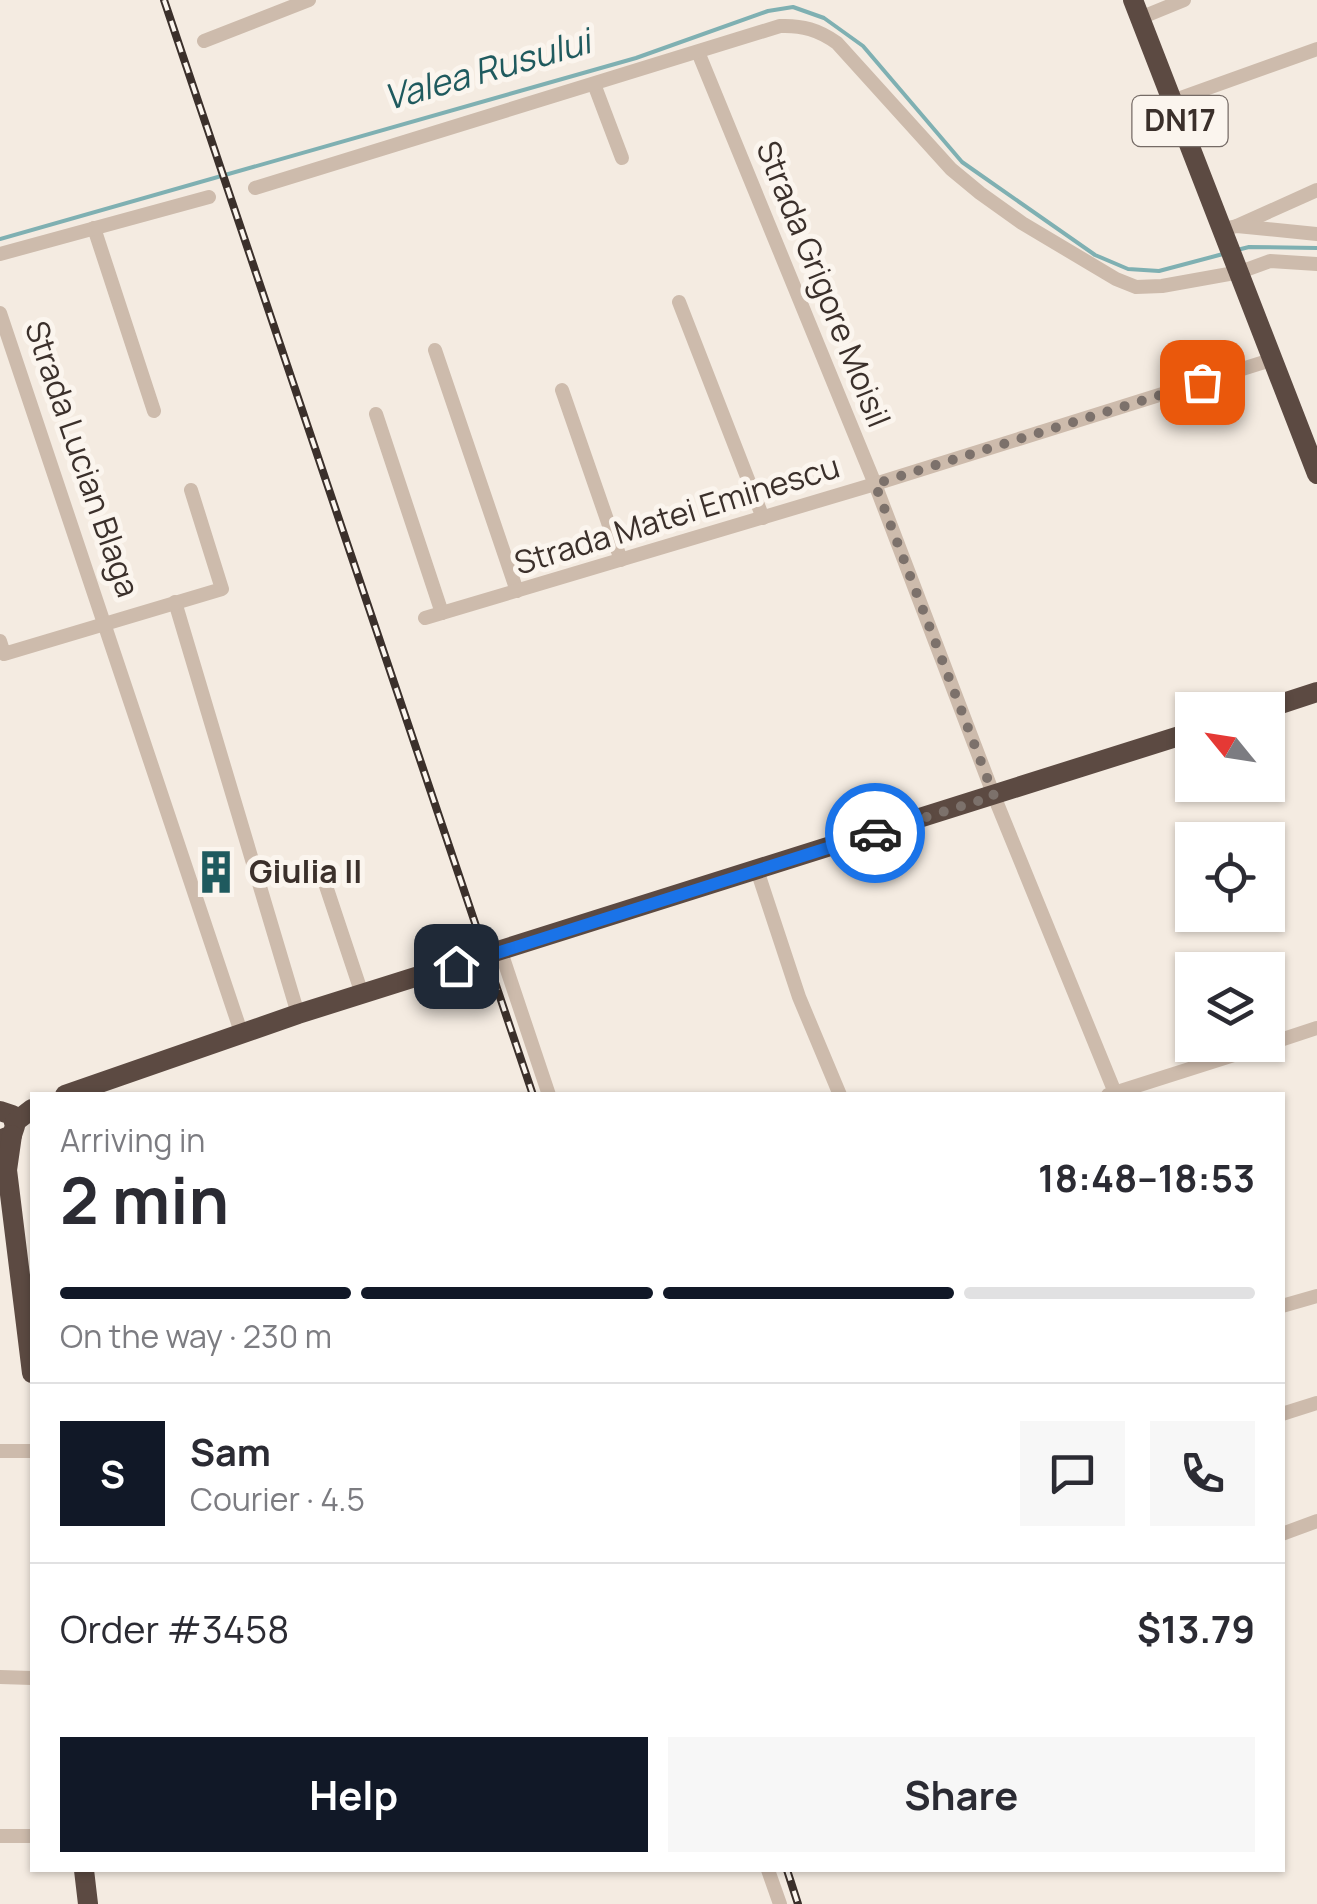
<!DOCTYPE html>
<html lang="en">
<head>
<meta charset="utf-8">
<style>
  body { margin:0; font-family:Manrope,sans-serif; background:#f7f7f7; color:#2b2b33; height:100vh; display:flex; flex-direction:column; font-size:38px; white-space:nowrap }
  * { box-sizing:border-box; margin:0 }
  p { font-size:32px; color:#7c7c81 }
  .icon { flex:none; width:55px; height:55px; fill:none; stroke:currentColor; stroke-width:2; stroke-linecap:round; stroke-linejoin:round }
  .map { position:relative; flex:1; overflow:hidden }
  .side { position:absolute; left:30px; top:1092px; width:1255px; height:780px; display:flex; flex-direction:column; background:#fff; border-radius:0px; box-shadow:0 2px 8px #0004 }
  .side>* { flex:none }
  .needle { width:65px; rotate:300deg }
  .controls { position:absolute; left:1175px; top:692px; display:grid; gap:20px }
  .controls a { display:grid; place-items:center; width:110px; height:110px; border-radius:0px; background:#fff; box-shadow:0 2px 8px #0004; font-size:50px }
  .pin { position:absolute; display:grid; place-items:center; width:85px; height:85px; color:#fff; margin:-42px; border-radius:20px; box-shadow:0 5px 15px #0006 }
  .courier { position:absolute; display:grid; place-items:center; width:100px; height:100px; margin:-50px; border:8px solid #1a73e8; border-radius:50%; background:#fff; color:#222; box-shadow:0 2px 12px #0007 }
  .head em { font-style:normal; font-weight:700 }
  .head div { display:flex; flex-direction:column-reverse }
  .head { display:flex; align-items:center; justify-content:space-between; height:170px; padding:0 30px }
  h1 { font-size:65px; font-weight:700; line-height:75px }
  .bar { display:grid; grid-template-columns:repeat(4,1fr); gap:15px 10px; align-content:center; height:120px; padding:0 30px }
  .bar i { height:12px; border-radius:8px; background:#e1e1e2 }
  .bar .on { background:#111827 }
  .bar p { grid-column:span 4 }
  .line { display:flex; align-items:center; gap:25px; padding:0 30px; border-top:2px solid #e1e1e2 }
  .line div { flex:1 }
  .round { display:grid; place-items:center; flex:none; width:105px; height:105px; border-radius:0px; background:#f7f7f7 }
  .action { display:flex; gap:20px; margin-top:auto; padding:20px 30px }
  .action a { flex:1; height:115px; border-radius:0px; background:#111827; color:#fff; font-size:40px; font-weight:700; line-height:115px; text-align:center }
  .action a+a { background:#f7f7f7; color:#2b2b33 }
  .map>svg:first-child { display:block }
</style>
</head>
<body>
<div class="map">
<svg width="1317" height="1904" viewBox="0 0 1317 1904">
  <rect width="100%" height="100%" fill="#f4ebe1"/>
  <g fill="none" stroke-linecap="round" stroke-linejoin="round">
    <!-- stream -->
    <g stroke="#7fb0b2" stroke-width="4">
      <path d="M 0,239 L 636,58 L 768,11 L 793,7 L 824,18 L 863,46 L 962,162 L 1095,255 L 1128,269 L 1159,271 L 1223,254"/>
      <path d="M 1237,250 L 1249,247 L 1317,248"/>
    </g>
    <!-- minor -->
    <g stroke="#cdbbac" stroke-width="14">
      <path d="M 1140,18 L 1184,0"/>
      <path d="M 204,41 L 309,0"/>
      <path d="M 698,52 L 875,484 L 994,796 L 1116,1095"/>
      <path d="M 594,84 L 622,158"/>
      <path d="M 1172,101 L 1317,49"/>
      <path d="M 255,188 L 780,26 C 802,25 819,30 837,43 L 951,169 L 980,193 L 1022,223 L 1116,279 L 1136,287 L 1162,286 L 1240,272 L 1270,261 L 1317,264"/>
      <path d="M 1237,226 L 1317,190"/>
      <path d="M 94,228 L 154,411"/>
      <path d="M 1223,229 L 1237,226 L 1317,234"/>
      <path d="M 0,254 L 209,197"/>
      <path d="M 679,302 L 763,518"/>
      <path d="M 0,313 L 241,1032"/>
      <path d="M 435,350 L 517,591"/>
      <path d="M 562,390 L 621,560"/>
      <path d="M 376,414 L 442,613"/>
      <path d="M 175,602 L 298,1014"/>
      <path d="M 425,618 L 875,484 L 1271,360"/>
      <path d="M 0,641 L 4,654 L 222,589 L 191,490"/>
      <path d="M 757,870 L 799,997 L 840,1095"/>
      <path d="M 321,871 L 362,994"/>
      <path d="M 501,952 L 549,1095"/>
      <path d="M 1268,1044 L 1317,1028"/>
      <path d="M 1108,1095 L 1265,1045"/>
      <path d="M 1282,1306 L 1317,1296"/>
      <path d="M 1282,1414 L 1317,1403"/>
      <path d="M 0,1451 L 32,1451"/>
      <path d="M 1282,1534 L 1317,1521"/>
      <path d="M 0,1677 L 32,1678"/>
      <path d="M 0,1836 L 32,1836"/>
      <path d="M 768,1870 L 780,1904"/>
    </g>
    <!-- highway -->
    <g stroke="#5c4a42" stroke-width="20">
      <path d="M 1133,0 L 1317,474"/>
      <path d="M 1262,710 L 1317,692"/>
      <path d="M 65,1095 L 298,1014 L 1192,732"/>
      <path d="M 0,1111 L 12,1115 L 15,1126 L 12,1135 L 2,1139"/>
      <path d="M 15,1122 L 32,1109"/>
      <path d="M 12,1135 L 7,1170 L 32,1373"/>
      <path d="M 84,1870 L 88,1904"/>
    </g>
    <!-- rail casing -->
    <g stroke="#3b302b" stroke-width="8">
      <g id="rail">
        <path d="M 164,0 L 533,1095"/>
        <path d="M 787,1870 L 798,1904"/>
      </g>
    </g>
    <!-- rail -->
    <use href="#rail" stroke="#fbf5ee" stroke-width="4" stroke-dasharray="11" stroke-linecap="butt"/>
  </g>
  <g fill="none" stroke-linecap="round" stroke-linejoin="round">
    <!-- done -->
    <path stroke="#7c716b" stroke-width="10" stroke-dasharray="0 18" d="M 875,833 L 994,796 L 875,484 L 1202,382"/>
    <!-- route -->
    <path stroke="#1a73e8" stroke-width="12" d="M 456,966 L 875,833"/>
  </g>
  <!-- icons -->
  <defs>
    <g id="building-bare" transform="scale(3.45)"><path d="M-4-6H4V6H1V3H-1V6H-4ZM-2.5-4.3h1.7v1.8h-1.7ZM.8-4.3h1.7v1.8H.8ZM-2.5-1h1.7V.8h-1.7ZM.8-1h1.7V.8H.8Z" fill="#1f5a5e" stroke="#fbf5ee" stroke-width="2.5" paint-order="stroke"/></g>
  </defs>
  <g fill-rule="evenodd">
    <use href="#building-bare" x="216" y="872"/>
  </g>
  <g text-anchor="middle" stroke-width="10" stroke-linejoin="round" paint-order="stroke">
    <!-- shield labels -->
    <rect fill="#fbf5ee" stroke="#756b66" stroke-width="2.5" x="1132.5" y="96" width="95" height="50" rx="8"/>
    <g font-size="30" font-weight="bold" fill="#3b302b">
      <text x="1180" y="131">DN17</text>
    </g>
    <!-- street labels -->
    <g font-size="32" fill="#3b302b" stroke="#fbf5ee">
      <text transform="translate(823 284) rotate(68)" y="11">Strada Grigore Moisil</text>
      <text transform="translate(82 459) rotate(71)" y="11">Strada Lucian Blaga</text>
      <text transform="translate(677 515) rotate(-17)" y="11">Strada Matei Eminescu</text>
    </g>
    <!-- poi labels -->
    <g font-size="32" font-weight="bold" fill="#3b302b" stroke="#fbf5ee" text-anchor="start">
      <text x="249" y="883">Giulia II</text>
    </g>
    <!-- water labels -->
    <g font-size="35" font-style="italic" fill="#1f5a5e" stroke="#fbf5ee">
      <text transform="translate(487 70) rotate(-16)" y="12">Valea Rusului</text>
    </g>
  </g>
</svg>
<div class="controls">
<a><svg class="needle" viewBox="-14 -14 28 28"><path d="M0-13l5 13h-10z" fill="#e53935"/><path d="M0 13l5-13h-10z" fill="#7c7c81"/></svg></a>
<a><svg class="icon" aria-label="locate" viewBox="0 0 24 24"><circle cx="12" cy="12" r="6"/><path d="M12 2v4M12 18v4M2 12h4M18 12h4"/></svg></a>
<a><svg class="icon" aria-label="layers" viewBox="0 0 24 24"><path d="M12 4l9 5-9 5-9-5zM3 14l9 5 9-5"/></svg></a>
</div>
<div class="pin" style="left:1202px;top:382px;background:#ea580c"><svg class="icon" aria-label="bag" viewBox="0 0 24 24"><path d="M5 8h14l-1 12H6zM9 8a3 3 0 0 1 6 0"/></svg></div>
<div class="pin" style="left:456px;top:966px;background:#1f2937"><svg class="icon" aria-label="home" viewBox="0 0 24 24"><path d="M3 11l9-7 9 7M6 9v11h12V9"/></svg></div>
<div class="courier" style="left:875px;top:833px"><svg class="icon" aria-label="car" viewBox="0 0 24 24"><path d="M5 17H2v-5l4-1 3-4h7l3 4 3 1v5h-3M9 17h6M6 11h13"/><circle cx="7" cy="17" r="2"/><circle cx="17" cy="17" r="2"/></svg></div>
<section class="side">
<div class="head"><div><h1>2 min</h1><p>Arriving in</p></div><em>18:48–18:53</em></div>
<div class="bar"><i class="on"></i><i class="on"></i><i class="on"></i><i></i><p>On the way · 230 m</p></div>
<div class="line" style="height:180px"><b class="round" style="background:#111827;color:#fff">S</b><div><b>Sam</b><p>Courier · 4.5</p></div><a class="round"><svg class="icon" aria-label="chat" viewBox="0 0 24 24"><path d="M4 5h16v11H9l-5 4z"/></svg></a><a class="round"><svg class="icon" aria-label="phone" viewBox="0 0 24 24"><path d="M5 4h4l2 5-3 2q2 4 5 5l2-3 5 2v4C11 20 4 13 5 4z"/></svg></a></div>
<div class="line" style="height:130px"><div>Order #3458</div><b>$13.79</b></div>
<div class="action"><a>Help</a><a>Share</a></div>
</section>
</div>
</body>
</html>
